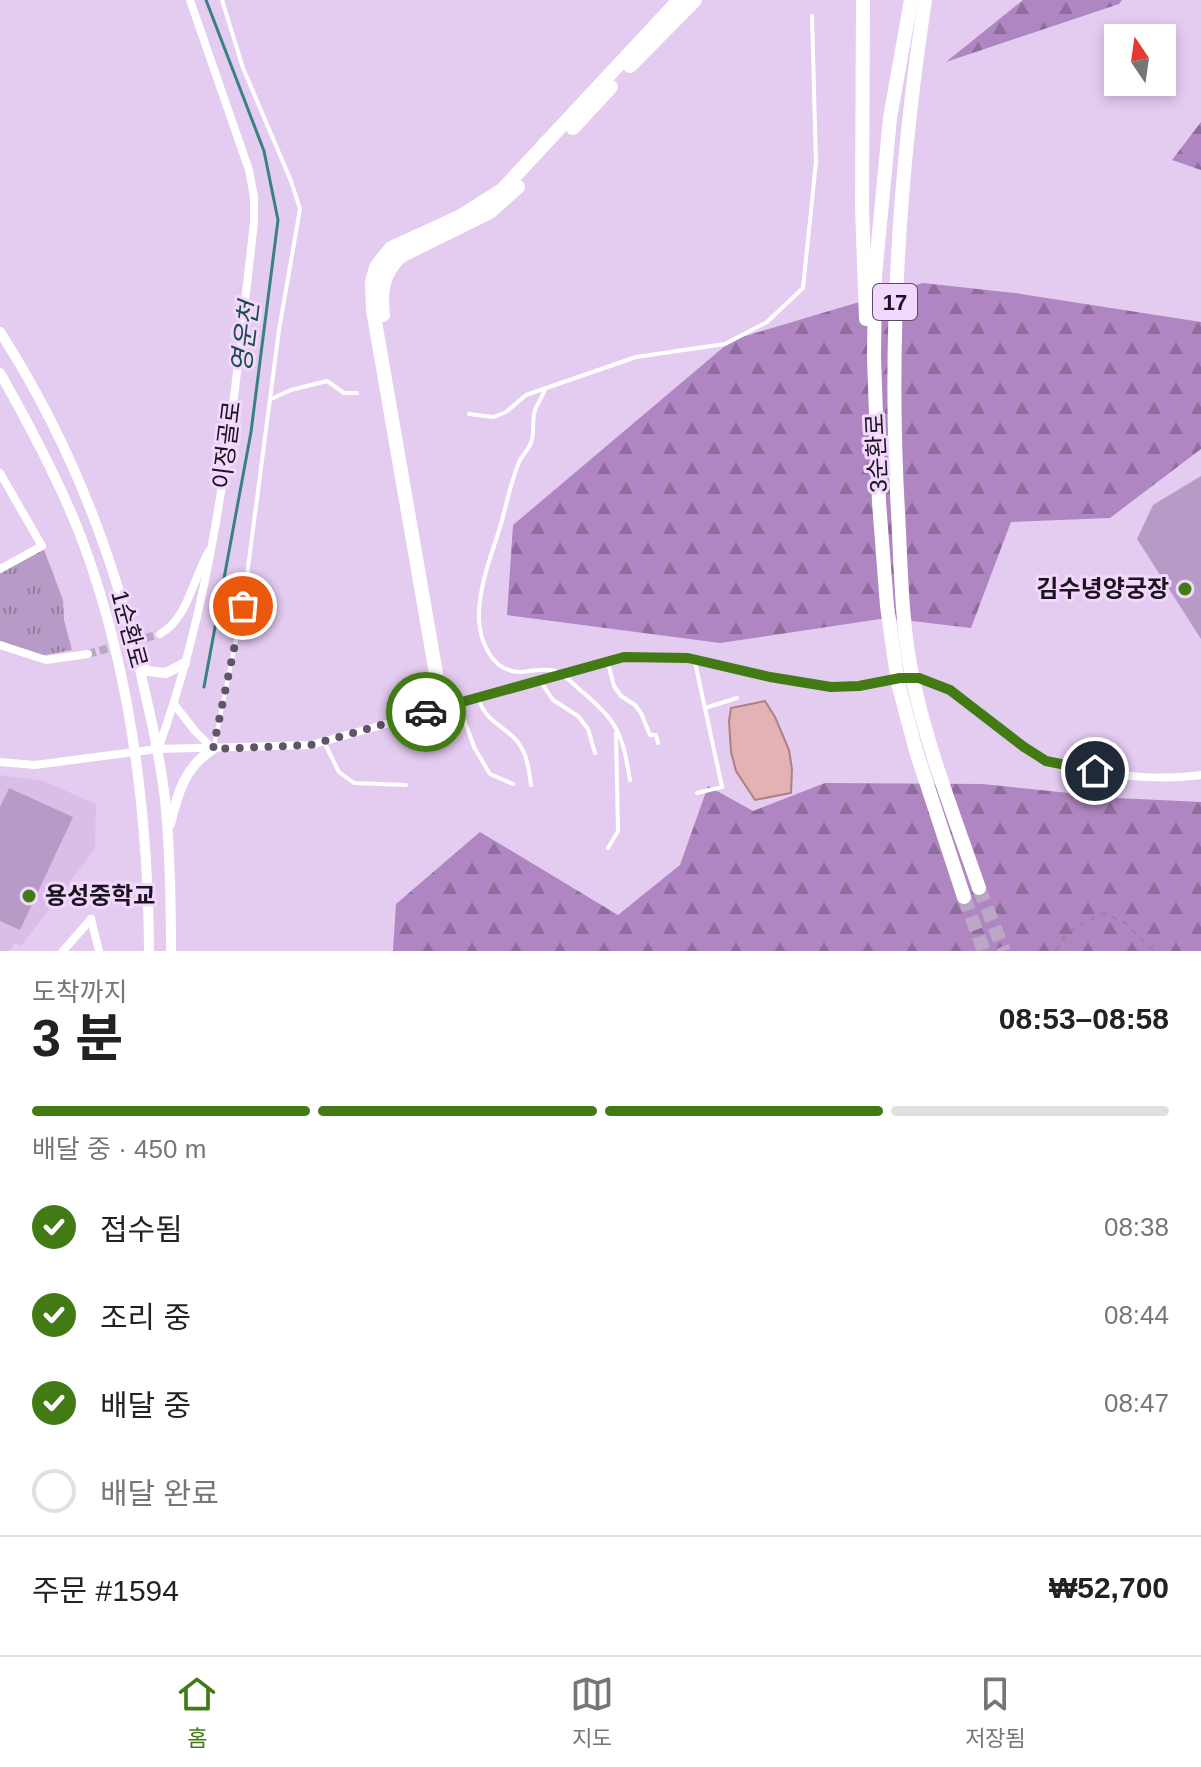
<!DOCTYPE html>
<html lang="ko">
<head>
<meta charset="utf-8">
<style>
  body { margin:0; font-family:Helvetica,"Noto Sans KR",sans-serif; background:#f6f6f6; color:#222; height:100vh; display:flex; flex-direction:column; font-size:30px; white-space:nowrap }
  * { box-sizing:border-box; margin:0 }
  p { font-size:26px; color:#767676 }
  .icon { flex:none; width:44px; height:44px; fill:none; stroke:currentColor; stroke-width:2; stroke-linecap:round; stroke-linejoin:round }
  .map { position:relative; height:951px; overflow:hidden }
  .panel { display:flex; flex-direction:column; background:#fff; flex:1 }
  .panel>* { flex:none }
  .needle { width:52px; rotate:347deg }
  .fabs { position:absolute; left:1104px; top:24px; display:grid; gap:16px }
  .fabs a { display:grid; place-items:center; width:72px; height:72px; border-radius:0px; background:#fff; box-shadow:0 4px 12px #0003; font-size:40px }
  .pin { position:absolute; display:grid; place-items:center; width:68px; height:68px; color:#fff; margin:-34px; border:4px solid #fff; border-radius:50%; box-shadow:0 2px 8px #0007 }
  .courier { position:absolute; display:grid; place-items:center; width:80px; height:80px; margin:-40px; border:6px solid #427b14; border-radius:50%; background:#fff; color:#222; box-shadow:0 2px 10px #0007 }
  .summary em { font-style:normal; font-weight:700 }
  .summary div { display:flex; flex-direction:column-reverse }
  .summary { display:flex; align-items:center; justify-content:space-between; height:136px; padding:0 32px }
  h1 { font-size:52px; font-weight:700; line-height:60px }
  .bar { display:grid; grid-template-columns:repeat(4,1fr); gap:12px 8px; align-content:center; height:96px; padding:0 32px }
  .bar i { height:10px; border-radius:6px; background:#e0e0e0 }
  .bar .selected { background:#427b14 }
  .bar p { grid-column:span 4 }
  .line { display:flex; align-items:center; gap:20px; padding:0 32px; border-top:2px solid #e0e0e0 }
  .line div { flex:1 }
  ol { padding:0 32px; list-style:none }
  li { display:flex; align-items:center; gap:24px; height:88px }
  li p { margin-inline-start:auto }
  li .icon { padding:8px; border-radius:50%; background:#427b14; color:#fff; stroke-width:4 }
  li:last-child { color:#767676 }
  li i { width:44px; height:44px; border:4px solid #e0e0e0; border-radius:50% }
  .dock { display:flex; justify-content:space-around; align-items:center; height:112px; border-top:2px solid #e0e0e0; background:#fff; font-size:22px; color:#767676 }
  .dock a { display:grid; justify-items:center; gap:4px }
  .dock .selected { color:#427b14 }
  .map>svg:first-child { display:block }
</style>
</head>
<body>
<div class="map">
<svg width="1201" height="951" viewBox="0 0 1201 951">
  <defs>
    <pattern id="grass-tufts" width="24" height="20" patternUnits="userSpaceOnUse" patternTransform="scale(2)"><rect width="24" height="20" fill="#b89ac6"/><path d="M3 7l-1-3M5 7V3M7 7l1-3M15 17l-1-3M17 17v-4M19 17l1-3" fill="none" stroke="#957ca0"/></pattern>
    <pattern id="forest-firs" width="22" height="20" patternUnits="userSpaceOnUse" patternTransform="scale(2)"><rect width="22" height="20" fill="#af86c1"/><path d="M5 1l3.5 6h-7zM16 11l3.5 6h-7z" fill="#8e6c9c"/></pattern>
  </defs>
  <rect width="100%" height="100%" fill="#e4cbf0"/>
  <!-- built -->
  <path fill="#dabee8" d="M 0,775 L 43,781 L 96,804 L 95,849 L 21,946 L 14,943 L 10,951 L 0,951 Z"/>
  <!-- grass -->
  <path fill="url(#grass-tufts)" d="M 43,547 L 63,600 L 64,620 L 72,650 L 40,656 L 0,641 L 0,571 Z"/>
  <!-- forest -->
  <g fill="url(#forest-firs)">
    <path d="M 1023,0 L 1122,0 L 1119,4 L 946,62 Z"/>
    <path d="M 1201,122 L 1201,170 L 1172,160 Z"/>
    <path d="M 923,283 L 1014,293 L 1201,322 L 1201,449 L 1110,518 L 1011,522 L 971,628 L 887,618 L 720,643 L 507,615 L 513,525 L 732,340 Z"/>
    <path d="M 825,783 L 983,784 L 1117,798 L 1201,802 L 1201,951 L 393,951 L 396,904 L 480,832 L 618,915 L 680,865 L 708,786 L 753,811 Z"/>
  </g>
  <!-- garden -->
  <g fill="#b89ac6">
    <path d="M 1201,476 L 1201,639 L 1137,539 L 1153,505 Z"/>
    <path d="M 9,788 L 73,817 L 20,930 L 0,921 L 0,807 Z"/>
  </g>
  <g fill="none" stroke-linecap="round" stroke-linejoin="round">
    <!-- stream -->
    <path stroke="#398084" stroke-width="3" d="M 204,687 L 251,432 L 278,220 L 264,151 L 206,0"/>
  </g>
  <!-- building -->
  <path fill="#e2b2b4" stroke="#ae8083" stroke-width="2" d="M 765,701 L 775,717 L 789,750 L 792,769 L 791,793 L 755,800 L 736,771 L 731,752 L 729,721 L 731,708 Z"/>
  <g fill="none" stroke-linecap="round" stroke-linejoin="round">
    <!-- minor-tunnel -->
    <path stroke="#bca6c6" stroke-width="8" stroke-dasharray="8 4" stroke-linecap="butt" d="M 88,654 L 160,634"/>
    <!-- trunk-tunnel -->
    <g stroke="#bca6c6" stroke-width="14" stroke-dasharray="14 7" stroke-linecap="butt">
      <path d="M 979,888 L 1004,951"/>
      <path d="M 964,897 L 984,951"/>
    </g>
    <!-- path -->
    <path stroke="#96849f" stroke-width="2" stroke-dasharray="6 6" stroke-linecap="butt" d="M 1056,951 L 1067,932 L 1104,913 L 1125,923 L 1154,951"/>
    <!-- service -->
    <g stroke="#fff" stroke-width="4">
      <path d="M 545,388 C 543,397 538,402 535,410 C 531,422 536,433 530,445 C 527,451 523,455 520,460 C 511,480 507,503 501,524 C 492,554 478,587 479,619 C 480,642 492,671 519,672 C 531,672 542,667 555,671 C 564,674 571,682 579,689 C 617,721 622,731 630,780"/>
      <path d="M 271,399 L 291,390 L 327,381 L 344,393 L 357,393"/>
      <path d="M 469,414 L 494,417 L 506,412 L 526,395 L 636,357 L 725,344 L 767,322 L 803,288 L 816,162 L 812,16"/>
      <path d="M 695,662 L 722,787 L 697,793"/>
      <path d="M 608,663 L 614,686 L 621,696 L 635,705 L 641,713 L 650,735 L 656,735 L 658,743"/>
      <path d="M 541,682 L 553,700 L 578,716 L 588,729 L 595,753"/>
      <path d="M 479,700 C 487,725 510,727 521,747 C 528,758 529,772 531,785"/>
      <path d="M 459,705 L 474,747 L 490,774 L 513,784"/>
      <path d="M 705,708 L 737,698"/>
      <path d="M 324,742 L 339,772 L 354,783 L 406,785"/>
      <path d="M 214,746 L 243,606 L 279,330 L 300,209 L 291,181 L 243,68 L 222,0"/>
      <path d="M 608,848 L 618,831 L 616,733"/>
    </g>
    <!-- minor -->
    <g stroke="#fff" stroke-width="8">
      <path d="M 0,473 L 42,546 L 0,569"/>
      <path d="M 160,634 C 188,619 193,578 209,551"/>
      <path d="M 0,645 L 46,660 L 88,654"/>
      <path d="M 911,678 C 959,680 997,733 1036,756 C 1069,775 1163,781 1201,775"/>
      <path d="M 174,704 L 195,731 L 213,749"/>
      <path d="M 158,749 C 220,580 233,400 254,223 L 254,197 L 249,170 L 190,0"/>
      <path d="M 0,762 L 35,765 L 157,749 L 311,745 L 624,657 L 688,658 L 770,677 L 831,687 L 859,686 L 898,678"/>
      <path d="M 91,919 L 99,951"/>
      <path d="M 63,951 L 91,919"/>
    </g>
    <!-- tertiary -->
    <g stroke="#fff" stroke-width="10">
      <path d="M 0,332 C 72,444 119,567 146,697 C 154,731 161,765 165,799 C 170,849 171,900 171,951"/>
      <path d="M 0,373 C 30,426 59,480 81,537 C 131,669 148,811 149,951"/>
      <path d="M 140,663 L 147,671 L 166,673 L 185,663"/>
      <path d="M 170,824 C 178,792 185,767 213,749"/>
    </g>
    <!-- trunk -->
    <g stroke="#fff" stroke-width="14">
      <path d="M 863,0 L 862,207 L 866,319"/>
      <path d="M 911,0 L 890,118 L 875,276 L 874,357 L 879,502 L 887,606 L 898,683 L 916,751 L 964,897"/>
      <path d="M 925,0 C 899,170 888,340 898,512 C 901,566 901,621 912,675 C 927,748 955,818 979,888"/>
      <path d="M 630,66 L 695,0"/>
      <path d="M 573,128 L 611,87"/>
      <path d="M 383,315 C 380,291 383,272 401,256 L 490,212 L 518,187"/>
      <path d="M 442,708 L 373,310 L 372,282 L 376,267 L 391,248 L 461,216 L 502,190 L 679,0"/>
    </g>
  </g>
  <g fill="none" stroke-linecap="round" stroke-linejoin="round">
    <!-- done -->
    <path stroke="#615368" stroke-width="8" stroke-dasharray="0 14.4" d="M 243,606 L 213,749 L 311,745 L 426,712"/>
    <!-- route -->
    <path stroke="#427b14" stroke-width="10" d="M 426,712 L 624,657 L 688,658 L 770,677 L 831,687 L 859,686 L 900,678 L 919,678 L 950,690 L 1024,747 L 1046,761 L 1095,771"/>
  </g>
  <!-- markers -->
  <g fill="#427b14" stroke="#f2d8fd" stroke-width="3">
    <circle cx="1185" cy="589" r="8"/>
    <circle cx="29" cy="896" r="8"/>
  </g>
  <g text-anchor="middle" stroke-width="6" stroke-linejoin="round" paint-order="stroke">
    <!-- shield labels -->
    <rect fill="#f2d8fd" stroke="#5c4e62" stroke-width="2" x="873" y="284" width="44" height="36" rx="6"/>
    <g font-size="22" font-weight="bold" fill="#1b131f">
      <text x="895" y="310">17</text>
    </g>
    <!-- street labels -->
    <g font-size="24" fill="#1b131f" stroke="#f2d8fd">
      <text transform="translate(227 445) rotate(-83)" y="8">이정골로</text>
      <text transform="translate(877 453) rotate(-93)" y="8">3순환로</text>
      <text transform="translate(129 629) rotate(75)" y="8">1순환로</text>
    </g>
    <!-- poi labels -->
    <g font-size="24" font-weight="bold" fill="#1b131f" stroke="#f2d8fd" text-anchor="end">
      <text x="1169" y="597">김수녕양궁장</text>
      <text x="45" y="904" text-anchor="start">용성중학교</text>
    </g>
    <!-- water labels -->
    <g font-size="26" font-style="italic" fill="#1d4c4c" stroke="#f2d8fd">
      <text transform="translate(245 337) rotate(-83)" y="9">영운천</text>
    </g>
  </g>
</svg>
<div class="fabs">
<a><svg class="needle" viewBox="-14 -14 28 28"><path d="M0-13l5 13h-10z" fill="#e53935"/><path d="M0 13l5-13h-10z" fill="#767676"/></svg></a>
</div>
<div class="pin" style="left:243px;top:606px;background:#ea580c"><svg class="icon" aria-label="bag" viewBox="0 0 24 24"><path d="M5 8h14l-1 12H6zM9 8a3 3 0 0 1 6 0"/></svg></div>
<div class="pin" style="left:1095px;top:771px;background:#1f2937"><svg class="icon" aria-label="home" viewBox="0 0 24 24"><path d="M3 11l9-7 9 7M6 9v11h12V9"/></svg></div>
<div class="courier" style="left:426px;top:712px"><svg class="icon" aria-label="car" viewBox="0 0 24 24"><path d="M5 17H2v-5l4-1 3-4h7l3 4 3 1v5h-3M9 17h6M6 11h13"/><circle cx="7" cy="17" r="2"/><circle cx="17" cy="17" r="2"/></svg></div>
</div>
<section class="panel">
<div class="summary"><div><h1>3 분</h1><p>도착까지</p></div><em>08:53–08:58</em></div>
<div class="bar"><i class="selected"></i><i class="selected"></i><i class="selected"></i><i></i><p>배달 중 · 450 m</p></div>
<ol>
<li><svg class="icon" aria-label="check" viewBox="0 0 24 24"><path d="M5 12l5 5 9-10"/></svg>접수됨<p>08:38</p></li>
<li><svg class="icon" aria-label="check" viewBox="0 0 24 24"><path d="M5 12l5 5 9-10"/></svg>조리 중<p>08:44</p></li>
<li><svg class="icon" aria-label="check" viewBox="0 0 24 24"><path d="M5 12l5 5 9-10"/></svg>배달 중<p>08:47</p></li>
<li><i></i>배달 완료</li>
</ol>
<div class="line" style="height:104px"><div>주문 #1594</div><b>₩52,700</b></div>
</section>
<nav class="dock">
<a class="selected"><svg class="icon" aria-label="home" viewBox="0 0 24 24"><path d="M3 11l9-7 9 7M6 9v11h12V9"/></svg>홈</a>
<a><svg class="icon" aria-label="map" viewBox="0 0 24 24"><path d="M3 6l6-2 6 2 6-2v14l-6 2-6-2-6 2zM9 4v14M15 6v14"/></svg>지도</a>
<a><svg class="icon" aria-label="saved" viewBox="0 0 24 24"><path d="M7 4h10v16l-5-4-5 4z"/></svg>저장됨</a>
</nav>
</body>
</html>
